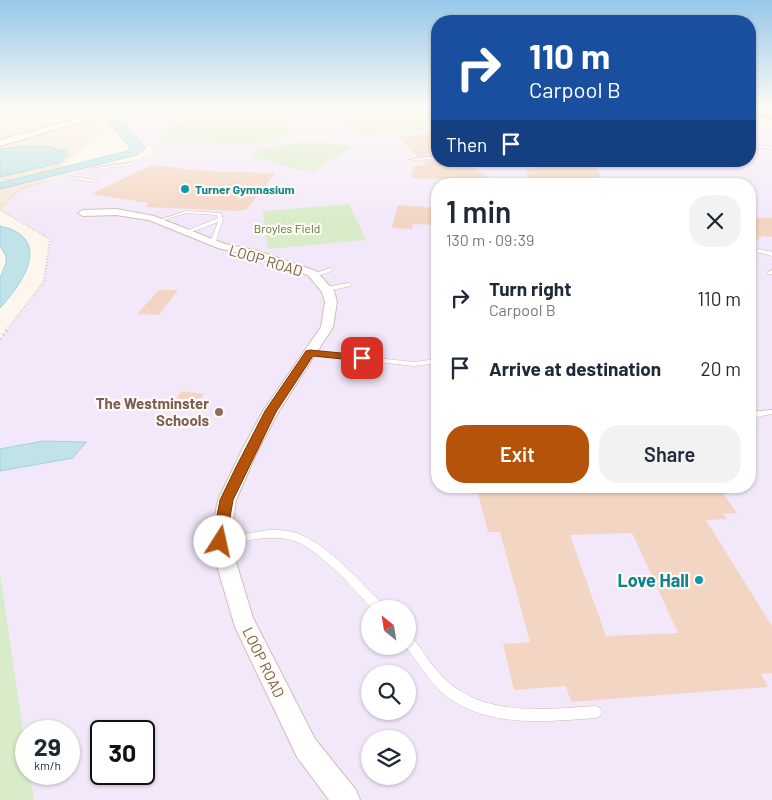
<!DOCTYPE html>
<meta charset="utf-8">
<style>
body{margin:0;font-family:Barlow,sans-serif;background:#f2f2f3;color:#1f2937;height:100vh;display:flex;flex-direction:column;font-size:19px;white-space:nowrap}
*{box-sizing:border-box;margin:0}
p{font-size:16px;color:#747a83}
.icon{flex:none;width:28px;height:28px;fill:none;stroke:currentColor;stroke-width:2;stroke-linecap:round;stroke-linejoin:round}
.map{position:relative;flex:1;overflow:hidden}
.drawer{position:absolute;left:431px;top:178px;width:325px;height:315px;display:flex;flex-direction:column;background:#fff;border-radius:20px;box-shadow:0 1px 4px #0004}
.drawer>*{flex:none}
.top-card{position:absolute;left:431px;top:15px;width:325px;height:152px;border-radius:20px;box-shadow:0 1px 4px #0004;background:#1a4fa0;color:#fff;overflow:hidden}
.needle{width:32px;rotate:330deg}
.buttons{position:absolute;left:361px;top:600px;display:grid;gap:10px}
.buttons a{display:grid;place-items:center;width:55px;height:55px;border-radius:50%;background:#fff;box-shadow:0 1px 4px #0004;font-size:25px}
.speed{position:absolute;left:15px;top:720px;display:flex;gap:10px;font-size:25px;font-weight:700;text-align:center}
.speed>*{display:grid;place-content:center;width:65px;height:65px;border-radius:50%;background:#fff;box-shadow:0 1px 4px #0004;line-height:1}
.speed small{font-size:12px;font-weight:400}
.speed .limit{border:2px solid #111;border-radius:8px;background:#fff;color:#111}
.pin{position:absolute;display:grid;place-items:center;width:42px;height:42px;color:#fff;margin:-21px;border-radius:10px;box-shadow:0 2px 8px #0006}
.me{position:absolute;width:55px;margin:-28px;rotate:10deg;stroke-linejoin:round;filter:drop-shadow(0 0 4px #0008)}
.turn{display:flex;align-items:center;gap:18px;height:105px;padding:0 15px;font-size:22px}
.turn .icon{width:65px;height:65px;stroke-width:2.5}
.turn b{display:block;font-size:35px;line-height:42px}
.then{display:flex;align-items:center;height:48px;padding:0 15px;background:#0003;gap:10px;font-size:19px}
.round{display:grid;place-items:center;flex:none;width:52px;height:52px;border-radius:20px;background:#f2f2f3}
.overview{display:flex;align-items:center;justify-content:space-between;height:85px;padding:0 15px}
h1{font-size:30px;font-weight:600;line-height:38px}
.primary-button{display:flex;gap:10px;margin-top:auto;padding:10px 15px}
.primary-button a{flex:1;height:58px;border-radius:20px;background:#b45309;color:#fff;font-size:20px;font-weight:600;line-height:58px;text-align:center}
.primary-button a+a{background:#f2f2f3;color:#1f2937}
ul{padding:0;list-style:none}
li{display:flex;align-items:center;gap:15px;height:70px;padding:0 15px}
li div{flex:1}
li b{display:block;font-size:19px}
li em{font-style:normal}
.map>svg:first-child{display:block}
.residential{fill:#f5e8da}
.education{fill:#f3e8fa;fill-rule:evenodd}
.green{fill:#d8ecc9}
.water{fill:#bfe3e8;stroke:#a5d3da}
.building{fill:#f3d5c3;fill-rule:evenodd}
.lines{fill:none;stroke-linecap:round;stroke-linejoin:round}
.service-casing{stroke:#d1beb0;stroke-width:1}
.minor-casing{stroke:#d1beb0;stroke-width:2}
.tertiary-casing{stroke:#d1beb0;stroke-width:2}
.motorway-casing{stroke:#dad1cd;stroke-width:1}
.path-far3{stroke:#d9b8a5;stroke-width:1;stroke-dasharray:0.5 2;stroke-linecap:butt}
.path-far2{stroke:#d9b8a5;stroke-width:2;stroke-dasharray:0.5 2;stroke-linecap:butt}
.path-far1{stroke:#d9b8a5;stroke-width:2.5;stroke-dasharray:0.5 2.5;stroke-linecap:butt}
.path{stroke:#d9b8a5;stroke-width:3;stroke-dasharray:1 4;stroke-linecap:butt}
.service{fill:#fff;fill-rule:evenodd}
.minor{fill:#fff;fill-rule:evenodd}
.tertiary{fill:#fff;fill-rule:evenodd}
.motorway{fill:#f7b7a3;fill-rule:evenodd}
.route{fill:#b45309;stroke:#753606}
.culture-dot{fill:#0f9aa8;stroke:#fffaf3;stroke-width:2}
.education-dot{fill:#8d6e63;stroke:#fffaf3;stroke-width:2}
.labels{text-anchor:middle;dominant-baseline:central;stroke-width:4.5;stroke-linejoin:round;paint-order:stroke}
.far-culture-label{font-size:12px;font-weight:bold;fill:#0d838f;stroke:#fffaf3;text-anchor:start}
.far-park-label{font-size:12px;fill:#537a41;stroke:#fffaf3}
.street-label{font-size:15px;fill:#7a5c4d;stroke:#fffaf3}
.education-label{font-size:15px;font-weight:bold;fill:#785e54;stroke:#fffaf3;text-anchor:end}
.near-culture-label{font-size:18px;font-weight:bold;fill:#0d838f;stroke:#fffaf3;text-anchor:end}
</style>
<div class="map">
<svg width="772" height="800" viewBox="0 0 772 800">
<rect width="100%" height="100%" fill="#fdf6ec"/>
<polygon class="residential" points="0,109 138,109 0,212"/>
<path class="education" d="M188 109H437L438 161H750V120L772 126V800H0V339L43 282 50 239 1 211 21 189 102 164 136 160 158 154 141 141 125 124 139 117ZM438 184H750V486H438ZM370 609H408V646H370ZM370 674H408V711H370ZM26 731H69V774H26ZM101 731H144V774H101ZM370 739H408V776H370Z"/>
<g class="green">
<polygon points="437,112 437,129 357,135 344,118"/>
<path d="M282 114 288 134C260 152 194 140 159 142 167 109 254 112 282 114Z"/>
<polygon points="297,143 329,143 352,147 314,171 304,171 248,155 261,149"/>
<polygon points="349,204 366,240 268,249 263,211"/>
<polygon points="0,573 26,751 26,774 30,774 34,800 0,800"/>
</g>
<g class="water">
<polygon points="148,109 184,109 151,112 127,118 125,124 146,147 137,155 0,189 0,183 127,151 129,149 128,145 109,124 119,115"/>
<polygon points="25,146 47,146 67,152 68,155 59,163 0,177 0,149"/>
<path d="M0 226C54 238 23 283 0 308V278L6 263V256L0 246Z"/>
<polygon points="43,441 86,442 73,458 0,471 0,449"/>
</g>
<g class="building">
<polygon points="431,133 438,133 438,154 418,157 398,136"/>
<polygon points="438,160 467,161 490,180 411,178 414,166 426,165 423,161"/>
<polygon points="533,161 593,161 605,184 529,181 526,168 535,169"/>
<polygon points="152,165 203,171 275,173 247,209 240,211 145,207 149,203 91,194"/>
<polygon points="398,205 438,208 438,225 413,224 412,229 392,228"/>
<polygon points="750,218 772,218 772,237 762,236 750,247"/>
<polygon points="159,290 178,290 159,315 137,314"/>
<polygon points="182,391 204,394 195,406 173,402"/>
<path d="M476 486H718L737 513 723 514 727 519 706 520 772 626V673L761 674 768 687 571 702 566 686 514 690 503 644 530 642 500 532H488ZM632 533 678 633 606 636 570 535Z"/>
</g>
<g class="lines">
<g class="service-casing">
<g id="service">
<polygon points="761,139 760,141 750,142 750,140"/>
<polygon points="750,145 772,147 772,149 750,147"/>
<polygon points="438,156 438,158 409,161 407,160"/>
<polygon points="619,161 625,161 628,163 626,164"/>
<polygon points="131,163 132,165 97,169 95,168"/>
<polygon points="74,177 97,180 99,181 97,182 73,179 72,178"/>
<polygon points="186,211 221,213 223,219 215,244 210,243 218,222 188,233 184,232 218,218 217,215 186,213 158,222 156,221"/>
<polygon points="759,249 772,252 772,256 757,252 757,250"/>
<polygon points="330,268 333,270 332,271 314,277 311,275"/>
<polygon points="772,270 772,274 768,274 768,272"/>
<polygon points="349,283 352,285 351,286 327,291 324,289 327,287"/>
<polygon points="310,351 414,362 438,359 438,363 414,366 308,354 307,353"/>
<polygon points="772,410 772,414 750,418 750,412"/>
<path d="M268 530C279 530 289 530 299 534 330 546 361 583 385 606L386 609H373C353 589 315 543 287 539 265 535 242 542 221 546L218 545 216 542 218 539 221 538Z"/>
<path d="M408 636 412 637C424 652 434 670 448 682 489 717 546 709 596 706L600 708 602 712 600 716 596 718C543 722 480 729 438 689 426 676 416 660 405 646H408Z"/>
</g>
</g>
<g class="minor-casing">
<polygon id="minor" points="116,209 154,216 225,244 255,250 316,271 334,291 337,302 333,327 279,411 258,450 236,500 230,542 253,618 315,739 356,790 360,800 329,800 297,757 235,627 210,542 218,500 242,450 263,411 321,327 325,302 322,292 308,275 248,255 218,248 149,220 116,215 83,216 78,213 83,210"/>
</g>
<g class="tertiary-casing">
<polygon id="tertiary" points="112,109 123,109 0,146 0,140"/>
</g>
<g class="motorway-casing">
<polygon id="motorway" points="750,109 772,113 772,119 750,114"/>
</g>
<polyline class="path-far3" points="136,160 159,153 155,139 159,125 177,117 391,109"/>
<g class="path-far2">
<polyline points="615,180 649,181"/>
<polyline points="718,180 733,180"/>
<polyline points="750,191 752,191"/>
<polyline points="0,206 21,189 66,174"/>
<polyline points="0,210 45,236"/>
</g>
<polyline class="path-far1" points="8,328 44,282 50,239 43,235"/>
<polyline class="path" points="0,339 9,327"/>
<use href="#service" class="service"/>
<use href="#minor" class="minor"/>
<use href="#tertiary" class="tertiary"/>
<use href="#motorway" class="motorway"/>
</g>
<linearGradient id="sky" x2="0" y2="1"><stop stop-color="#97c7e8"/><stop offset="0.49" stop-color="#fefbf6"/><stop offset="1" stop-color="#fefbf6" stop-opacity="0"/></linearGradient>
<rect width="772" height="221" fill="url(#sky)"/>
<polygon class="route" points="310,350 362,355 367,358 362,361 313,356 276,412 233,500 225,547 220,548 214,547 212,542 220,500 236,467 265,411 306,351"/>
<g class="culture-dot">
<circle cx="185" cy="189" r="5"/>
<circle cx="699" cy="580" r="5"/>
</g>
<circle class="education-dot" cx="219" cy="412" r="5"/>
<g class="labels">
<g class="far-culture-label">
<text x="195" y="189">Turner Gymnasium</text>
</g>
<g class="far-park-label">
<text x="287" y="228">Broyles Field</text>
</g>
<g class="street-label">
<text transform="translate(266 260) rotate(17)">LOOP ROAD</text>
<text transform="translate(264 662) rotate(64)">LOOP ROAD</text>
</g>
<g class="education-label">
<text x="209" y="403">The Westminster<tspan x="209" dy="17">Schools</tspan></text>
</g>
<g class="near-culture-label">
<text x="689" y="580">Love Hall</text>
</g>
</g>
</svg>
<div class="buttons">
<a><svg class="needle" viewBox="-14 -14 28 28"><path d="M0-13l5 13h-10z" fill="#e53935"/><path d="M0 13l5-13h-10z" fill="#747a83"/></svg></a>
<a><svg class="icon" aria-label="search" viewBox="0 0 24 24"><circle cx="10" cy="10" r="6"/><path d="M15 15l6 6"/></svg></a>
<a><svg class="icon" aria-label="layers" viewBox="0 0 24 24"><path d="M12 4l9 5-9 5-9-5zM3 14l9 5 9-5"/></svg></a>
</div>
<div class="speed"><div>29<small>km/h</small></div><div class="limit">30</div></div>
<div class="pin" style="left:362px;top:358px;background:#d93025"><svg class="icon" aria-label="arrive" viewBox="0 0 24 24"><path d="M6 21V4h12l-3 4 3 4H6"/></svg></div>
<svg class="me" style="left:220px;top:542px" viewBox="-20 -20 40 40"><circle r="19" fill="#fff"/><path d="M0-13L10 11 0 6-10 11z" fill="#b45309"/></svg>
<div class="top-card">
<div class="turn"><svg class="icon" aria-label="right" viewBox="0 0 24 24"><path d="M7 20v-9h11M14 6l5 5-5 5"/></svg><div><b>110 m</b>Carpool B</div></div>
<div class="then">Then<svg class="icon" aria-label="arrive" viewBox="0 0 24 24"><path d="M6 21V4h12l-3 4 3 4H6"/></svg></div>
</div>
<section class="drawer">
<div class="overview"><div><h1>1 min</h1><p>130 m · 09:39</p></div><a class="round"><svg class="icon" aria-label="close" viewBox="0 0 24 24"><path d="M6 6l12 12M18 6L6 18"/></svg></a></div>
<ul>
<li><svg class="icon" aria-label="right" viewBox="0 0 24 24"><path d="M7 20v-9h11M14 6l5 5-5 5"/></svg><div><b>Turn right</b><p>Carpool B</p></div><em>110 m</em></li>
<li><svg class="icon" aria-label="arrive" viewBox="0 0 24 24"><path d="M6 21V4h12l-3 4 3 4H6"/></svg><div><b>Arrive at destination</b></div><em>20 m</em></li>
</ul>
<div class="primary-button"><a>Exit</a><a>Share</a></div>
</section>
</div>
